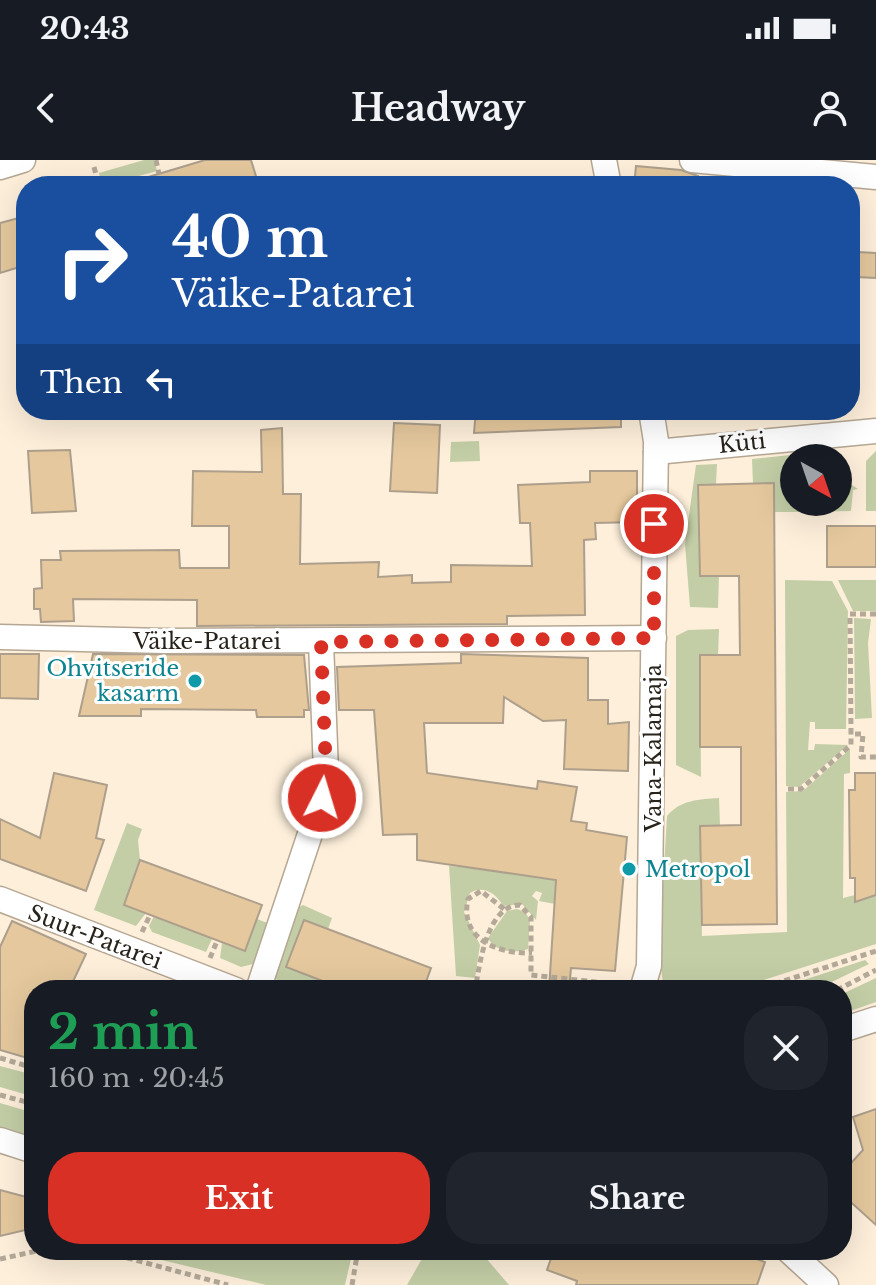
<!DOCTYPE html>
<meta charset="utf-8">
<style>
body{margin:0;font-family:"Libre Baskerville",serif;background:#20242c;color:#f1f3f6;height:100vh;display:flex;flex-direction:column;font-size:30px;white-space:nowrap}
*{box-sizing:border-box;margin:0}
p{font-size:26px;color:#9ea1a6}
.icon{flex:none;width:44px;height:44px;fill:none;stroke:currentColor;stroke-width:2;stroke-linecap:round;stroke-linejoin:round}
.map{position:relative;flex:1;overflow:hidden}
.drawer{position:absolute;left:24px;top:820px;width:828px;height:280px;display:flex;flex-direction:column;background:#171b24;border-radius:32px;box-shadow:0 8px 32px #0002}
.drawer>*{flex:none}
.guide{position:absolute;left:16px;top:16px;width:844px;height:244px;border-radius:32px;box-shadow:0 8px 32px #0002;background:#1a4fa0;color:#fff;overflow:hidden}
.needle{width:52px;rotate:140deg}
.fabs{position:absolute;left:780px;top:284px;display:grid;gap:16px}
.fabs a{display:grid;place-items:center;width:72px;height:72px;border-radius:50%;background:#171b24;box-shadow:0 8px 32px #0002;font-size:40px}
.pin{position:absolute;display:grid;place-items:center;width:68px;height:68px;color:#fff;margin:-34px;border:4px solid #fff;border-radius:50%;box-shadow:0 2px 8px #0007}
.me{position:absolute;width:88px;margin:-44px;rotate:5deg;stroke-linejoin:round;filter:drop-shadow(0 0 6px #0008)}
.turn{display:flex;align-items:center;gap:28px;height:168px;padding:0 24px;font-size:36px}
.turn .icon{width:104px;height:104px;stroke-width:2.5}
.turn b{display:block;font-size:56px;line-height:68px}
.then{display:flex;align-items:center;height:76px;padding:0 24px;background:#0003;gap:16px;font-size:30px}
.round{display:grid;place-items:center;flex:none;width:84px;height:84px;border-radius:32px;background:#20242c}
.head{display:flex;align-items:center;justify-content:space-between;height:136px;padding:0 24px}
h1{font-size:48px;font-weight:700;line-height:60px;color:#1e9e55}
.action{display:flex;gap:16px;margin-top:auto;padding:16px 24px}
.action a{flex:1;height:92px;border-radius:32px;background:#d93025;color:#fff;font-size:32px;font-weight:700;line-height:92px;text-align:center}
.action a+a{background:#20242c;color:#f1f3f6}
.status{display:flex;justify-content:space-between;align-items:center;height:56px;padding:0 40px;background:#171b24;direction:ltr}
.status svg{height:22px;fill:currentColor}
header{display:flex;justify-content:space-between;align-items:center;height:104px;padding:0 24px;background:#171b24;font-size:36px;font-weight:700}
.map>svg:first-child{display:block}
.green{fill:#c3cea6}
.building{fill:#e5c89d;stroke:#ad9f8c;stroke-width:2}
.lines{fill:none;stroke-linecap:round;stroke-linejoin:round}
.minor-casing{stroke:#b5a793;stroke-width:27}
.path{stroke:#b4a998;stroke-width:5;stroke-dasharray:6 4;stroke-linecap:butt}
.minor{stroke:#fff;stroke-width:24}
.route{stroke:#d93025;stroke-width:14;stroke-dasharray:0 25.2}
.culture-dot{fill:#0f9aa8;stroke:#fff;stroke-width:3}
.labels{text-anchor:middle;dominant-baseline:central;stroke-width:6;stroke-linejoin:round;paint-order:stroke}
.street-label{font-size:22px;fill:#28231b;stroke:#fff}
.culture-label{font-size:22px;fill:#0d838f;stroke:#fff;text-anchor:end}
</style>
<div class="status"><b>20:43</b><svg viewBox="0 0 49 12"><path d="M0 12V9h3v3zM5 12V6h3v6zM10 12V3h3v9zM15 12V0h3v12zM26 1h20v11H26zM47 4h2v5h-2z"/></svg></div>
<header><svg class="icon" aria-label="back" viewBox="0 0 24 24"><path d="M15 5l-7 7 7 7"/></svg>Headway<svg class="icon" aria-label="person" viewBox="0 0 24 24"><circle cx="12" cy="8" r="4"/><path d="M4 21q1-7 8-7t8 7"/></svg></header>
<div class="map">
<svg width="876" height="1125" viewBox="0 0 876 1125">
<rect width="100%" height="100%" fill="#fdefda"/>
<g class="green">
<polygon points="144,0 154,0 157,11 102,26 99,13"/>
<polygon points="479,281 480,301 450,302 451,282"/>
<polygon points="876,291 876,351 866,351 866,301"/>
<polygon points="800,294 805,298 794,298 794,342 798,342 799,352 775,352 774,324 753,324 752,299"/>
<polygon points="717,304 716,324 698,325 700,416 719,416 718,448 690,447 685,384 696,305"/>
<polygon points="838,316 858,329 853,330 851,351 801,352 801,342 838,342"/>
<polygon points="785,420 832,421 848,451 846,569 815,569 815,562 810,562 808,590 814,590 815,584 848,585 799,627 786,626"/>
<polygon points="838,420 876,420 876,451 853,451"/>
<polygon points="854,458 871,459 868,483 872,558 855,559"/>
<polygon points="719,469 718,495 700,495 701,617 676,605 676,476 688,470"/>
<path d="M850 589V613L844 614 843 738 855 735 856 742 876 735V784L732 830H664L659 795 667 656C680 640 700 639 719 638L720 666H700L702 776 787 772 786 632 803 631Z"/>
<polygon points="127,663 142,669 138,680 140,700 124,745 146,753 136,766 94,750"/>
<path d="M449 706 464 707 588 723 555 744 539 741 542 733 536 731 532 736 538 741 536 760 522 744 503 746C496 733 483 725 470 733L464 752 480 785 475 818 456 816Z"/>
<polygon points="303,745 332,758 328,769 304,760 286,807 346,830 300,830 273,818 295,749"/>
<path d="M517 749 525 752 530 760 528 789C515 794 495 792 488 778L507 751Z"/>
<polygon points="154,756 212,779 206,792 152,772 149,766"/>
<polygon points="257,759 270,764 253,804 241,807 220,798 222,783 245,791"/>
<polygon points="865,800 869,804 815,830 773,830"/>
<polygon points="876,818 876,842 842,854 842,834"/>
<polygon points="0,906 34,915 31,936 0,927"/>
<polygon points="0,943 34,953 34,978 0,967"/>
<polygon points="120,1090 353,1090 345,1125 266,1125"/>
<polygon points="427,1090 479,1090 509,1125 407,1125"/>
</g>
<g class="building">
<polygon points="205,0 251,0 259,26 136,26 135,21"/>
<polygon points="636,6 681,10 698,16 698,26 634,26"/>
<polygon points="26,56 26,105 0,113 0,63"/>
<polygon points="858,92 876,93 876,118 856,117"/>
<polygon points="476,250 621,250 621,267 474,273"/>
<polygon points="394,263 440,265 437,333 390,331"/>
<polygon points="282,268 283,334 301,334 300,404 379,402 378,417 412,415 412,423 451,422 451,405 532,406 530,363 520,363 518,325 590,322 590,311 637,311 637,362 595,363 596,379 584,380 585,455 507,456 507,464 197,466 197,440 73,439 74,461 41,462 40,449 34,449 34,429 42,428 41,400 61,400 60,391 179,390 180,408 229,408 229,366 192,366 193,311 262,312 261,270"/>
<polygon points="70,290 76,351 32,353 28,291"/>
<polygon points="774,323 777,764 702,765 700,666 741,665 741,587 700,587 700,495 740,495 739,416 700,416 698,325"/>
<rect x="827" y="366" width="49" height="41"/>
<polygon points="0,494 39,494 38,539 0,538"/>
<polygon points="93,494 304,495 309,550 304,550 304,557 257,557 256,550 141,549 141,556 79,556"/>
<polygon points="461,494 588,498 588,540 608,540 608,564 629,562 628,611 564,609 566,560 543,561 504,537 503,563 424,563 427,613 537,629 538,621 577,627 571,661 587,663 586,670 627,677 615,811 571,808 569,830 549,830 556,720 417,700 417,674 383,675 374,550 339,550 337,507 461,503"/>
<polygon points="54,613 107,625 96,678 104,680 86,731 0,699 0,659 40,678"/>
<polygon points="855,613 876,613 876,735 855,742 855,718 850,718 849,630 855,630"/>
<polygon points="140,700 262,745 245,791 124,745"/>
<polygon points="304,760 431,808 423,830 346,830 286,807"/>
<polygon points="12,761 86,794 69,830 34,830 34,900 0,890 0,787"/>
<polygon points="876,949 876,1065 842,1034 842,1013 863,990 853,957"/>
<polygon points="0,1030 34,1039 34,1068 0,1076"/>
<polygon points="554,1090 731,1090 765,1102 757,1125 576,1125 577,1121 547,1110"/>
</g>
<g class="lines">
<g class="minor-casing">
<g id="minor">
<polyline points="604,0 609,26"/>
<polyline points="692,0 876,17"/>
<polyline points="0,7 23,0"/>
<polyline points="656,292 876,271"/>
<polyline points="0,477 164,481 654,478"/>
<polyline points="0,739 236,830"/>
<polyline points="258,830 322,638 326,612 321,482"/>
<polyline points="642,830 649,806 656,281 651,250"/>
<polyline points="842,870 876,859"/>
<polyline points="0,980 34,991"/>
<polyline points="788,1090 826,1125"/>
</g>
</g>
<g class="path">
<polyline points="156,0 159,14"/>
<polyline points="94,7 99,26"/>
<polyline points="876,454 850,454 851,574 863,574 861,597 876,597"/>
<polyline points="788,629 801,629 851,585 851,574"/>
<path d="M504 749 481 731 468 739C459 780 499 794 532 793"/>
<polyline points="142,772 150,755"/>
<polyline points="210,798 217,781"/>
<path d="M471 830 476 825C480 801 488 745 520 745L531 757V815L623 825"/>
<polyline points="756,830 876,791"/>
<polyline points="837,830 876,810"/>
<polyline points="0,898 34,908"/>
<polyline points="0,935 34,944"/>
<polyline points="98,1090 228,1125"/>
<polyline points="0,1099 41,1090"/>
<polyline points="352,1125 358,1090"/>
</g>
<use href="#minor" class="minor"/>
</g>
<g class="lines">
<polyline class="route" points="322,638 326,612 321,482 654,478 654,364"/>
</g>
<g class="culture-dot">
<circle cx="195" cy="521" r="8"/>
<circle cx="629" cy="709" r="8"/>
</g>
<g class="labels">
<g class="street-label">
<text transform="translate(742 283) rotate(-6)">Küti</text>
<text x="207" y="481">Väike-Patarei</text>
<text transform="translate(653 588) rotate(-90)">Vana-Kalamaja</text>
<text transform="translate(95 777) rotate(21)">Suur-Patarei</text>
</g>
<g class="culture-label">
<text x="179" y="508">Ohvitseride<tspan x="179" dy="25">kasarm</tspan></text>
<text x="645" y="709" text-anchor="start">Metropol</text>
</g>
</g>
</svg>
<div class="fabs">
<a><svg class="needle" viewBox="-14 -14 28 28"><path d="M0-13l5 13h-10z" fill="#e53935"/><path d="M0 13l5-13h-10z" fill="#9ea1a6"/></svg></a>
</div>
<div class="pin" style="left:654px;top:364px;background:#d93025"><svg class="icon" aria-label="arrive" viewBox="0 0 24 24"><path d="M6 21V4h12l-3 4 3 4H6"/></svg></div>
<svg class="me" style="left:322px;top:638px" viewBox="-20 -20 40 40"><circle r="17" fill="#d93025" stroke="#fff" stroke-width="3"/><path d="M0-11L8 9 0 5-8 9z" fill="#fff"/></svg>
<div class="guide">
<div class="turn"><svg class="icon" aria-label="right" viewBox="0 0 24 24"><path d="M7 20v-9h11M14 6l5 5-5 5"/></svg><div><b>40 m</b>Väike-Patarei</div></div>
<div class="then">Then<svg class="icon" aria-label="left" viewBox="0 0 24 24"><path d="M17 20v-9H6M10 6l-5 5 5 5"/></svg></div>
</div>
<section class="drawer">
<div class="head"><div><h1>2 min</h1><p>160 m · 20:45</p></div><a class="round"><svg class="icon" aria-label="close" viewBox="0 0 24 24"><path d="M6 6l12 12M18 6L6 18"/></svg></a></div>
<div class="action"><a>Exit</a><a>Share</a></div>
</section>
</div>
